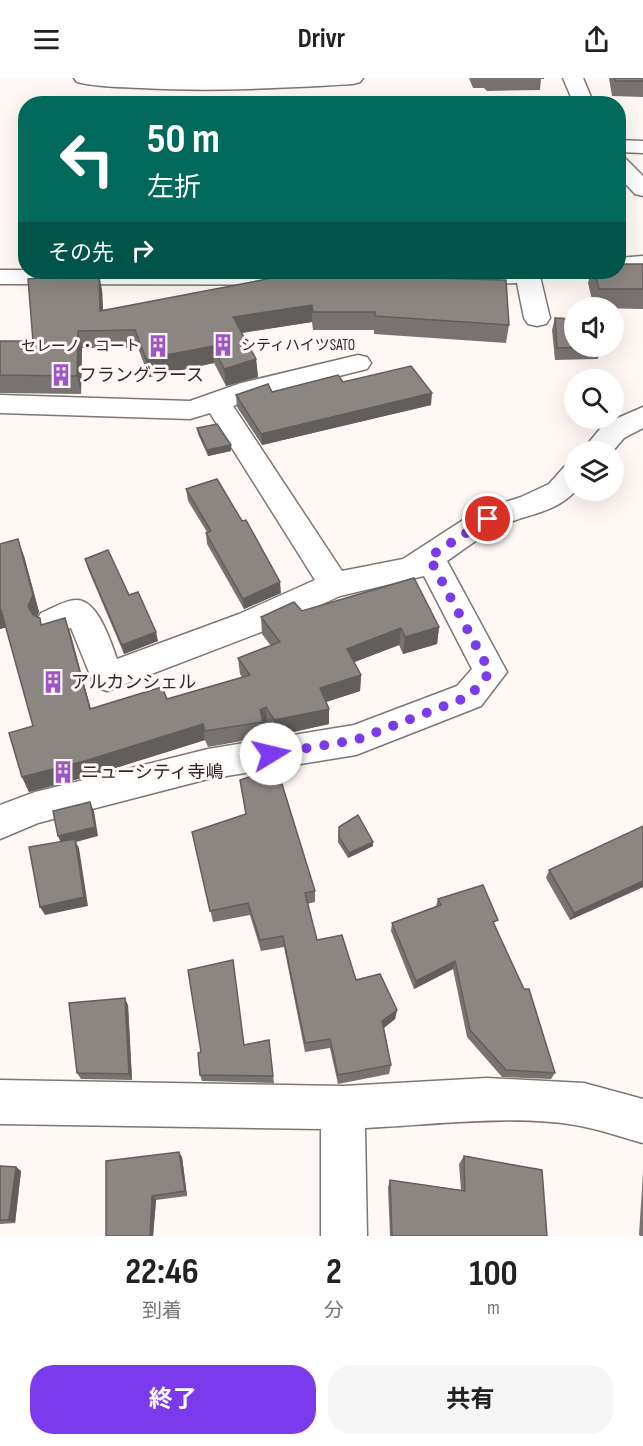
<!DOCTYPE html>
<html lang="ja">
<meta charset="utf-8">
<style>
body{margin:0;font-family:"Sofia Sans Condensed","Noto Sans JP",sans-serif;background:#f6f6f6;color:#222;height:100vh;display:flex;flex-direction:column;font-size:22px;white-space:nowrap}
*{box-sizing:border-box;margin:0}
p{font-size:20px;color:#767676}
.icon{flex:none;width:33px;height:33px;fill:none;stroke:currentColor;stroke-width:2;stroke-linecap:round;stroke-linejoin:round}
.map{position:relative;height:1158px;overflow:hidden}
.side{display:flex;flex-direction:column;background:#fff;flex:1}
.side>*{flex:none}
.top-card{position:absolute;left:18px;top:18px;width:608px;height:183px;border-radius:24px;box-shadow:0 6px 24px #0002;background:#00695c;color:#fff;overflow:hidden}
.tools{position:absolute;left:564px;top:219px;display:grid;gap:12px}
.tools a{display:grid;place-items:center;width:60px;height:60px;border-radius:50%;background:#fff;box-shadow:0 6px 24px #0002;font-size:30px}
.pin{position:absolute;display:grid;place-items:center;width:51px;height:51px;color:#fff;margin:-26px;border:3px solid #fff;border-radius:50%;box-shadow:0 2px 6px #0007}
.me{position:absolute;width:66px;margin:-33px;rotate:81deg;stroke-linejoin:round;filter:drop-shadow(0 0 4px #0008)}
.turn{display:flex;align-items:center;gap:21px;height:126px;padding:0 30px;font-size:27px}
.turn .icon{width:78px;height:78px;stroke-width:2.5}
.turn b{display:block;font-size:42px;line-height:51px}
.then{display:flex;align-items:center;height:57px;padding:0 30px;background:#0003;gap:12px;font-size:22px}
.eta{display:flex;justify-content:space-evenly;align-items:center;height:102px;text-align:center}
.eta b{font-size:36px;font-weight:700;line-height:42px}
.primary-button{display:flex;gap:12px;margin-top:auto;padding:12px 30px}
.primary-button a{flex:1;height:69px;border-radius:24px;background:#7c3aed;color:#fff;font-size:24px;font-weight:700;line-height:69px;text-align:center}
.primary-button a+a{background:#f6f6f6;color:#222}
header{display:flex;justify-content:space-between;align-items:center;height:78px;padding:0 30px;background:#fff;font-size:27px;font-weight:700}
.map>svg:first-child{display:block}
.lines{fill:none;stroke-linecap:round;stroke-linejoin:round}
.minor-casing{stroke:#7d7774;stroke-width:3}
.minor{fill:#fff;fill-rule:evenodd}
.wall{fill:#787371}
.shaded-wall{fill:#625e5c}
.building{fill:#8c8683;stroke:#625e5c;stroke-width:1.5}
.route{stroke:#7c3aed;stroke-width:10;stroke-dasharray:0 18}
.labels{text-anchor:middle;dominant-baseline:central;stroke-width:6;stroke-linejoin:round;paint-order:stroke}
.far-poi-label{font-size:15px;fill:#2d2a29;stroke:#fff8f5;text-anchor:start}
.poi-label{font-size:18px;fill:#2d2a29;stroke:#fff8f5;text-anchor:start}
</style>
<header><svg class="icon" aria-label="menu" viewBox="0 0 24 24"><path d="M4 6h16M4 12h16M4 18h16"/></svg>Drivr<svg class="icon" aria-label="share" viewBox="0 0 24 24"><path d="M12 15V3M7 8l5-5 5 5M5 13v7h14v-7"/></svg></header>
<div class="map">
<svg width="643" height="1158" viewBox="0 0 643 1158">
<rect width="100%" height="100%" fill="#fff8f5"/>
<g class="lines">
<g class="minor-casing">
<g id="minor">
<path d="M74 0H363L360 4 353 6C283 10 212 14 141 10 120 9 97 9 77 4Z"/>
<polygon points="563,0 583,0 594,26 574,26"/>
<polygon points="618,62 643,63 643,75 618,74"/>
<polygon points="618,79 626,81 643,98 643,118 635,116 618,98"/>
<polygon points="643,178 643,192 618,194 615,194 618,194 618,180"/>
<polygon points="0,192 539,194 550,240 546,246 537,248 528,246 524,240 517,205 430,207 0,206"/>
<path d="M358 277 367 279 371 285 367 291 259 318 233 328 342 493 403 481 477 433 521 419 549 406 564 389 574 386 576 412C556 436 523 436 497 450 480 459 463 472 447 483L507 594 481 628 356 677 208 701 38 745 0 761V727L35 714 208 671 354 647 457 608 472 591 424 498 340 518 261 554 107 613 95 609 71 550 52 557 41 553 36 544 41 535C51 531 65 522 76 522 98 521 111 565 117 581L239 536 315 502 210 335 190 341 0 335V317L190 323 241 305Z"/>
<polygon points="643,329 643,350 624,360 612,374 581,374 604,346"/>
<path d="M487 1000 584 1005 643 1021V1065C624 1060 605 1053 585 1049 519 1035 433 1047 365 1050L367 1158H321V1051L0 1046V1002L343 1008Z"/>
</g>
</g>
<use href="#minor" class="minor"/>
</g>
<g class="wall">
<polygon points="469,0 544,0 544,1 541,1 540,12 487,13 484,10 473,10"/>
<polygon points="609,0 643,0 643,19 612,18"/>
<polygon points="643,186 643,231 594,230 588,205 591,194 618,194"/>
<polygon points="388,199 509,247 506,265 374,256 374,252 313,252 312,244 242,255 256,281 258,299 226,308 214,285 149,299 138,270 82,270 81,316 0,315 0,263 33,263 102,212 103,232"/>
<polygon points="555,240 601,268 598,281 555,282 552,252"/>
<polygon points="343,304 431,327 262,367 237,329 236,317 272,314"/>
<polygon points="197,350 231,367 231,373 208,378 198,356"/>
<polygon points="186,411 281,515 244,531 207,466 206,455 207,454 188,423"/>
<polygon points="0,466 24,478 39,534 37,539 42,547 65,540 91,631 167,621 242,599 240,596 238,580 271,568 262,556 261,539 302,533 439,549 437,566 403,576 399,567 354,584 361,597 360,613 326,624 329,646 275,658 267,645 264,647 265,659 208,669 205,662 93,697 29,714 22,699 33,648 6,549 0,551"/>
<polygon points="85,481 129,517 158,563 124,576 88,491"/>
<polygon points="240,702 315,813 315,824 307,826 317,862 356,902 397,932 395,941 384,950 391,987 389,996 338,1006 330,970 305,974 284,869 261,873 250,837 213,844 192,754 246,736"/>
<polygon points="643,748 643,809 570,842 546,800 549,792"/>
<polygon points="339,749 373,764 373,768 348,780 338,764"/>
<polygon points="438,821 496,849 555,995 551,1001 502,999 467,959 453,891 414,911 391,853 392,845 436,828"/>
<polygon points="128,927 132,1002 81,1001 77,995"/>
<polygon points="269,962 274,1005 202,1003 200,997 201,974"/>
<polygon points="464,1078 547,1158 390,1158 388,1109 390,1102 461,1112 459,1086"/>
<polygon points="182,1079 187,1118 156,1122 153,1158 106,1158"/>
<polygon points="0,1088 16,1089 21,1093 15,1145 0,1146"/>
<polygon points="643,1094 643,1158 641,1158 639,1157"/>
</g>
<g class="shaded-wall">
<polygon points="99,195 102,212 104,250 100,233"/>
<polygon points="312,227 312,244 234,256 233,239"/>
<polygon points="78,253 82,270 81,316 77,298"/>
<polygon points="213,268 214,285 149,299 146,281"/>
<polygon points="256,281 258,299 226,308 224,291"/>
<polygon points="432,315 431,327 262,367 261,356"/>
<polygon points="231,367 231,373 208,378 207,372"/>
<polygon points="18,461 24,478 39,534 34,545 28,528"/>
<polygon points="280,504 281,515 244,531 243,521"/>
<polygon points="0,532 1,532 8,549 0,551"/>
<polygon points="65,540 71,557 95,647 90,631"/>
<polygon points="439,549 437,566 403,576 405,559"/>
<polygon points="401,550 399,567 347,587 347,571"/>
<polygon points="156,554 158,563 124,576 122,567"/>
<polygon points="361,597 360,613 320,626 320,610"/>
<polygon points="266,629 267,645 264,647 260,632"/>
<polygon points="329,631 329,646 275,658 274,642"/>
<polygon points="203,646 205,662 93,697 29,714 22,699"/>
<polygon points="90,724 94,733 98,758 76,764 79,770 88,828 45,837 40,829 62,767 58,758"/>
<polygon points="373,764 373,768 348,780 349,775"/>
<polygon points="643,803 643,809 570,842 574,835"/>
<polygon points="455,883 453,891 414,911 416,903"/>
<polygon points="125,920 128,927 132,1002 129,996"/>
<polygon points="397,932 395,941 381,952 382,943"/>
<polygon points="179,1074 182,1079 187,1118 185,1113"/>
<polygon points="16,1089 21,1093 15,1145 9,1142"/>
<polygon points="152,1118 156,1122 153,1158 150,1158"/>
</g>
<g class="building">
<rect x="615" y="0" width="28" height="3"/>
<polygon points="618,186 643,186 643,211 599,211 595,194 618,194"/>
<polygon points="304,194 387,194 388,199 506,202 509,247 375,238 375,234 313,234 312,227 233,239 256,281 224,291 213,268 146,281 135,252 78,253 77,298 0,297 0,263 33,263 28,201 99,195 100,233"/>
<polygon points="555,240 574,241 574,268 601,269 557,270"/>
<polygon points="411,288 432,315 261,356 236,317 268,306 272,314 338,297 343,304"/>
<polygon points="217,346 231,367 207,372 197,350"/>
<polygon points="217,401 242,443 246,442 280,504 243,521 206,455 211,453 186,411"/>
<polygon points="18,461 33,517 28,528 33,537 40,540 41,547 65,540 90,631 162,609 167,621 250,597 238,580 280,564 261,539 294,524 302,533 414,500 439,549 405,559 401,550 347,571 361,597 320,610 329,631 274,642 266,629 260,632 263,644 205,653 203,646 88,682 22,699 9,655 33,648 1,532 0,532 0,466"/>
<polygon points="108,472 129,517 138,514 156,554 122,567 85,481"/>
<polygon points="277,690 315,813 305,815 317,862 342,857 356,902 380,896 397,932 382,943 391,987 338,997 330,961 305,965 283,858 260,862 248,825 210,833 192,754 246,736 240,702"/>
<polygon points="90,724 95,749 58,758 53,733"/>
<polygon points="358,737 373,764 349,775 339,759 339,749"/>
<polygon points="643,748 643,803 574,835 549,792"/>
<polygon points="75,761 84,819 40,829 29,769"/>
<polygon points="483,807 498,842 493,844 524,911 529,911 555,995 506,992 470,952 455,883 416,903 392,845 441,827 438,821"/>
<polygon points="233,882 244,967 269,962 273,998 200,997 198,975 201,974 188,892"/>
<polygon points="125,920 129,996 77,995 69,925"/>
<polygon points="179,1074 185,1113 152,1118 150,1158 106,1158 106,1083"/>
<polygon points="464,1078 542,1092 547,1158 392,1158 390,1102 465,1113"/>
<polygon points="0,1088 16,1089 9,1142 0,1142"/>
</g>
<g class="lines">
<polyline class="route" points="271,676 356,662 470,618 490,594 429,479 488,441"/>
</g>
<defs>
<g id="building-bare" transform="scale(1.8)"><path d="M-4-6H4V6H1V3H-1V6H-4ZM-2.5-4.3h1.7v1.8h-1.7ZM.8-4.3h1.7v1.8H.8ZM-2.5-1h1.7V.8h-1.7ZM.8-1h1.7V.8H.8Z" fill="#9f55c8" stroke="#fff8f5" stroke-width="2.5" paint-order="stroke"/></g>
</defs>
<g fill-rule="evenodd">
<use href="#building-bare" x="223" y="267"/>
<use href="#building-bare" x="158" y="268"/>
<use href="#building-bare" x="61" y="297"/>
<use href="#building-bare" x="53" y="604"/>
<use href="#building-bare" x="63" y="694"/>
</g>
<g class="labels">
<g class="far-poi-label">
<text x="241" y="267">シティハイツSATO</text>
<text x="140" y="268" text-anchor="end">セレーノ・コート</text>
</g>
<g class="poi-label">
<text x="79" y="297">フラングラース</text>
<text x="71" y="604">アルカンシェル</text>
<text x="81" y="694">ニューシティ寺嶋</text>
</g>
</g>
</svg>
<div class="tools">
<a><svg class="icon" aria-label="sound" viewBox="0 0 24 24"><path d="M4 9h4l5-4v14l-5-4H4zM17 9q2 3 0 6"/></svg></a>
<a><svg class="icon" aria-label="search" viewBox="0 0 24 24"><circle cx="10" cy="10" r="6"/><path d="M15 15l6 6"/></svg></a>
<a><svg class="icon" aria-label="layers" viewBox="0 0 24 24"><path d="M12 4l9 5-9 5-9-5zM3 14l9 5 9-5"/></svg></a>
</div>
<div class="pin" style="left:488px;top:441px;background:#d93025"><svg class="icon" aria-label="arrive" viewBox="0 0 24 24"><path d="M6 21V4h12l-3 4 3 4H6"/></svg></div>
<svg class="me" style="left:271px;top:676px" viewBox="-20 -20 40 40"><circle r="19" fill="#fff"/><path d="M0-13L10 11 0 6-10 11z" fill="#7c3aed"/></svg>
<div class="top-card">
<div class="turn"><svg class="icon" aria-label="left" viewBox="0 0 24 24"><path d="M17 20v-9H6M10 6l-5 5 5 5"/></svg><div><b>50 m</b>左折</div></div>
<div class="then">その先<svg class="icon" aria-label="right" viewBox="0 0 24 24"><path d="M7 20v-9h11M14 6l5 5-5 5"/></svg></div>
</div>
</div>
<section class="side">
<div class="eta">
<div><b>22:46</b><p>到着</p></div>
<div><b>2</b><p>分</p></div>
<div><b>100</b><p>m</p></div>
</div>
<div class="primary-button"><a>終了</a><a>共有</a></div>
</section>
